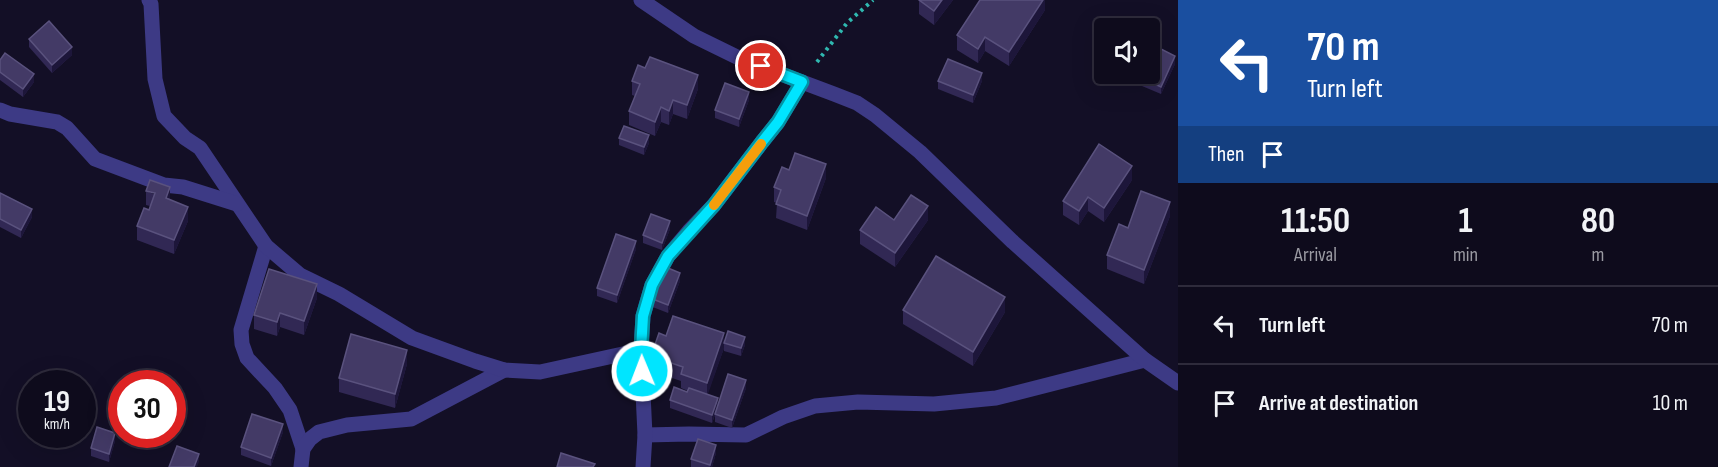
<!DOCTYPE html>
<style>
body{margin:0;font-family:"Sofia Sans Condensed",sans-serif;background:#1c1929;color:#f1f3f6;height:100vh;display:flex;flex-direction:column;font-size:22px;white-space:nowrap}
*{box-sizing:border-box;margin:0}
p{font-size:20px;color:#9b9ba3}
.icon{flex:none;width:33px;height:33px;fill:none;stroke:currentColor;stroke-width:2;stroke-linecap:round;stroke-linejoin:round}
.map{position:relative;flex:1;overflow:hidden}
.sheet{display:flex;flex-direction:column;background:#0e0b1c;width:540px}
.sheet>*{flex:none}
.guide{background:#1a4fa0;color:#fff;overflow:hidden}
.fabs{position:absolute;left:1094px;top:18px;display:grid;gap:12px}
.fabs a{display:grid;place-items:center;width:66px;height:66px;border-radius:6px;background:#0e0b1c;box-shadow:0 6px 24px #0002,0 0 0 2px #2e2b3b;font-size:30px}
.speed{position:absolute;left:18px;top:370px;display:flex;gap:12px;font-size:30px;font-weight:700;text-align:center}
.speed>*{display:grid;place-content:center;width:78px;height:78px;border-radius:50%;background:#0e0b1c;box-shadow:0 6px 24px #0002,0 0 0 2px #2e2b3b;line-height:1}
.speed small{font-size:15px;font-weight:400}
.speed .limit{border:9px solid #d22;background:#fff;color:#111}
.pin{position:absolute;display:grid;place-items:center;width:51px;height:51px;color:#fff;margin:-26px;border:3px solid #fff;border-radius:50%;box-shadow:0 2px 6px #0007}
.me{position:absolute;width:66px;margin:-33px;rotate:359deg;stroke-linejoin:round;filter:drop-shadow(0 0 4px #0008)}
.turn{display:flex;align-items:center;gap:21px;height:126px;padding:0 30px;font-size:27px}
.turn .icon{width:78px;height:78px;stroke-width:2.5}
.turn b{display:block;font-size:42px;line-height:51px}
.then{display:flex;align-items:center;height:57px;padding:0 30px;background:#0003;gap:12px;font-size:22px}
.eta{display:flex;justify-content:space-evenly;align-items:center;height:102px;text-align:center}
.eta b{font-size:36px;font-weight:700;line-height:42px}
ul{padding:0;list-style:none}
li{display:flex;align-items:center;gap:18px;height:78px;padding:0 30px;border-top:2px solid #2e2b3b}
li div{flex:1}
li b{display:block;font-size:22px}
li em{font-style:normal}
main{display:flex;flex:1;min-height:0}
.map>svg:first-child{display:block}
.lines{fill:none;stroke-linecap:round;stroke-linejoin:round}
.path{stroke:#2fb8b0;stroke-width:4;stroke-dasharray:3 4.5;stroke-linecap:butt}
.lane{stroke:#3d3a85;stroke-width:15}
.street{stroke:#3d3a85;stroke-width:15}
.wall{fill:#312854}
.shaded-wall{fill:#1d163a}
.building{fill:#433a66;stroke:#5a527e;stroke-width:1.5}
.route-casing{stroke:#0095a6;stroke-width:15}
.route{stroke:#00e5ff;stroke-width:10}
.slow{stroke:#f59e0b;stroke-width:10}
</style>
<main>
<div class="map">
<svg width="1178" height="467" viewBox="0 0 1178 467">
<rect width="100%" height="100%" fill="#130f26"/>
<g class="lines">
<polyline class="path" points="817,62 847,23 873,0"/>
<g class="lane">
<polyline points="266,246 241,330 242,344 247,358 275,388 290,410 303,449"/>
<polyline points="645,435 689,434 746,435 783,417 815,406 858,402 934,404 996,398 1145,360"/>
<polyline points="301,467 303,449 310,439 319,432 347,425 411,419 504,370"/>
</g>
<g class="street">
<polyline points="149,0 151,4 155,79 164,116 185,138 200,148 266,246 300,275 339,294 412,338 475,361 504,370 540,372 641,350"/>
<polyline points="641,0 694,36 741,59 834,94 857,103 875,115 920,152 1013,242 1145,360 1178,383"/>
<polyline points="0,110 10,114 57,122 67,128 95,159 164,185 183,187 237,204"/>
<polyline points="643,467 645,435 641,350 643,316 652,285 668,256 689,231 714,205 762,142 778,122 802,82"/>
</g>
</g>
<g class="wall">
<polygon points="919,0 953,0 934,25 919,14"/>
<polygon points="1045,0 1045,10 1009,66 985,51 978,63 957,50 957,35"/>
<polygon points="29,39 72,55 52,73 29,47"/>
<polygon points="0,60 34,82 23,97 0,80"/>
<polygon points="1175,64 1161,94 1142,86 1142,78"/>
<polygon points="632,81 698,89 687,119 673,114 669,125 661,122 655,136 629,125 629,111 635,96 632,95"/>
<polygon points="938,81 982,81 973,103 938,89"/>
<polygon points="749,100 739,127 715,118 715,110"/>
<polygon points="619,138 649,143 644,155 619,145"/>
<polygon points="789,170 826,178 807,230 776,218 777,203 774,202 774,187"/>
<polygon points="1132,180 1104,222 1088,211 1079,225 1063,215 1063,201"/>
<polygon points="146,191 170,200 188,221 174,254 137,240 137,226 149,210 150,206 146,205"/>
<polygon points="0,193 32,217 21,238 0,227"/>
<polygon points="1170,216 1144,284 1107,269 1107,255 1128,228"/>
<polygon points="894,220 928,220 895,267 860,244 860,230"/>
<polygon points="670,229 662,250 643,243 643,235"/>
<polygon points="636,249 617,303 597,296 597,288"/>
<polygon points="680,281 668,313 650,306 650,298"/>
<polygon points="317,298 304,335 280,327 277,336 254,329 254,315"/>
<polygon points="903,310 1005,312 973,366 903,324"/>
<polygon points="666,336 724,348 707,395 718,404 746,388 732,428 715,422 715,415 712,423 670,408 670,400 687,392 688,391 681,388 681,381 651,371 651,356"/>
<polygon points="724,343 745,345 741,356 724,351"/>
<polygon points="407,364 395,408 339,392 339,378"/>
<polygon points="283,432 271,466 241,455 241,447"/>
<polygon points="115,441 109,462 91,456 91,448"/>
<polygon points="716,453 712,467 691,467 691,459"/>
</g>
<g class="shaded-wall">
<polygon points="942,0 953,0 934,25 934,11"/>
<polygon points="1043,0 1045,0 1045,10 1009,66 1009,52"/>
<polygon points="985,37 985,51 978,63 978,49"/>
<polygon points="72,47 72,55 52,73 52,65"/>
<polygon points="1175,56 1175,64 1161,94 1161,87"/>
<polygon points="982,73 982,81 973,103 973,95"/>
<polygon points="34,74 34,82 23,97 23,89"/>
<polygon points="698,75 698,89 687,119 687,105"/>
<polygon points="749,92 749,100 739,127 739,119"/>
<polygon points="673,100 673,114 669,125 669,111"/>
<polygon points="661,107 661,122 655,136 655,122"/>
<polygon points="649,135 649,143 644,155 644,147"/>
<polygon points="826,164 826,178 807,230 807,216"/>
<polygon points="1132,166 1132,180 1104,222 1104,208"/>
<polygon points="170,187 170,201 166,198"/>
<polygon points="1088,197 1088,211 1079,225 1079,211"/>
<polygon points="1170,202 1170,216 1144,284 1144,270"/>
<polygon points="928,206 928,220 895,267 895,253"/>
<polygon points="188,207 188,221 174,254 174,240"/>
<polygon points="32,209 32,217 21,238 21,230"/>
<polygon points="670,221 670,229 662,250 662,243"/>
<polygon points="636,241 636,249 617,303 617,295"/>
<polygon points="680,273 680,281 668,313 668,305"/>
<polygon points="317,284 317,298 304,335 304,321"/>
<polygon points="1005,297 1005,312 973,366 973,352"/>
<polygon points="280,313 280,327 277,336 277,322"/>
<polygon points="724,333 724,348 707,397 707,383"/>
<polygon points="745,337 745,345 741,356 741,348"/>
<polygon points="407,350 407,364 395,408 395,394"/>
<polygon points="746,380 746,388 732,428 732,420"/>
<polygon points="718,398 718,406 712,423 712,415"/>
<polygon points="283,424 283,432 271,466 271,458"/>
<polygon points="115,433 115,441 109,462 109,454"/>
<polygon points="716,445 716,453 712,467 710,467"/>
<polygon points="199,454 199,462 197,467 194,467"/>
</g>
<g class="building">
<polygon points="919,0 942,0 934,11"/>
<polygon points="980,0 1043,0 1009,52 985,37 978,49 957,35"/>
<polygon points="49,21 72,47 52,65 29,39"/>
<polygon points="1157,47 1175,56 1161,87 1142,78 1144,74 1149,74 1149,64"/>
<polygon points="5,53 34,74 23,89 0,72 0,60"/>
<polygon points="650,57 698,75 687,105 673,100 669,111 661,107 655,122 629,111 640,84 632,81 638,65 645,68"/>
<polygon points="948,59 982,73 973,95 938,81"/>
<polygon points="725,83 749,92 739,119 715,110"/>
<polygon points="624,126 649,135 644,147 619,138"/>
<polygon points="1099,144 1132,166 1104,208 1088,197 1079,211 1063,201"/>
<polygon points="795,153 826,164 807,216 776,204 781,190 774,187 782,167 789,170"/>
<polygon points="150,180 170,187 166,198 188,207 174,240 137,226 144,208 149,210 155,193 146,191"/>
<polygon points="1141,191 1170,202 1144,270 1107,255 1119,224 1128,228"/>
<polygon points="0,193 32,209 21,230 0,219"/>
<polygon points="911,195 928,206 895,253 860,230 876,207 894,220"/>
<polygon points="651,214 670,221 662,243 643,235"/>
<polygon points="616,234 636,241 617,295 597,288"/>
<polygon points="936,256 1005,297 973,352 903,310"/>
<polygon points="663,266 680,273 668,305 650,298"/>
<polygon points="269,269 317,284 304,321 280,313 277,322 254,315"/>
<polygon points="673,316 724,333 707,383 681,374 683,367 651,356 659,333 666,336"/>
<polygon points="728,331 745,337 741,348 724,343"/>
<polygon points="351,334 407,350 395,394 339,378"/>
<polygon points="728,374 746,380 732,420 715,414"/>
<polygon points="674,387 687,392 689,388 718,398 712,415 670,400"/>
<polygon points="252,414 283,424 271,458 241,447"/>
<polygon points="97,427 115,433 109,454 91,448"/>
<polygon points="698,439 716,445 710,465 691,459"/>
<polygon points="177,446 199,454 194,467 169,467"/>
<polygon points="561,453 595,464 593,467 557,467"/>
</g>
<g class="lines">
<g class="route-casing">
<polyline id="route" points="642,371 641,350 643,316 652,285 668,256 714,205 762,142 778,122 802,82 761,66"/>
</g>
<use href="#route" class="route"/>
<polyline class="slow" points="714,205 761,144"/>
</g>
</svg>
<div class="fabs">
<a><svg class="icon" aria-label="sound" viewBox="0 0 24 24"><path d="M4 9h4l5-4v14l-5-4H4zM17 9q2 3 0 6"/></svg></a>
</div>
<div class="speed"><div>19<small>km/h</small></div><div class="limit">30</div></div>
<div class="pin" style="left:761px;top:66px;background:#d93025"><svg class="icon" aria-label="arrive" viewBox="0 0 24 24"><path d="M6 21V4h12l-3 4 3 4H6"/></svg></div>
<svg class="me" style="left:642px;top:371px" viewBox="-20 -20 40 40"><circle r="17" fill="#00e5ff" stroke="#fff" stroke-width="3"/><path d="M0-11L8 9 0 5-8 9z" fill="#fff"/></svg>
</div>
<section class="sheet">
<div class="guide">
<div class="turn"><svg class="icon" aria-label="left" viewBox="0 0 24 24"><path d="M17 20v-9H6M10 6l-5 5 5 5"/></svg><div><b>70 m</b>Turn left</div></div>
<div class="then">Then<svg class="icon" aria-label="arrive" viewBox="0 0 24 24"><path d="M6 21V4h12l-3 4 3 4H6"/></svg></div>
</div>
<div class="eta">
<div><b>11:50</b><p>Arrival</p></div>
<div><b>1</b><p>min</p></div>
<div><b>80</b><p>m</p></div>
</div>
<ul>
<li><svg class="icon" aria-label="left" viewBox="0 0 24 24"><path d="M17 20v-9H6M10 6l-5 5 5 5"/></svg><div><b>Turn left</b></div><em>70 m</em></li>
<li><svg class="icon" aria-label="arrive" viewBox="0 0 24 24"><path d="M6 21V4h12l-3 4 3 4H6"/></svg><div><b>Arrive at destination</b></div><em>10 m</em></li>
</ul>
</section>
</main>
